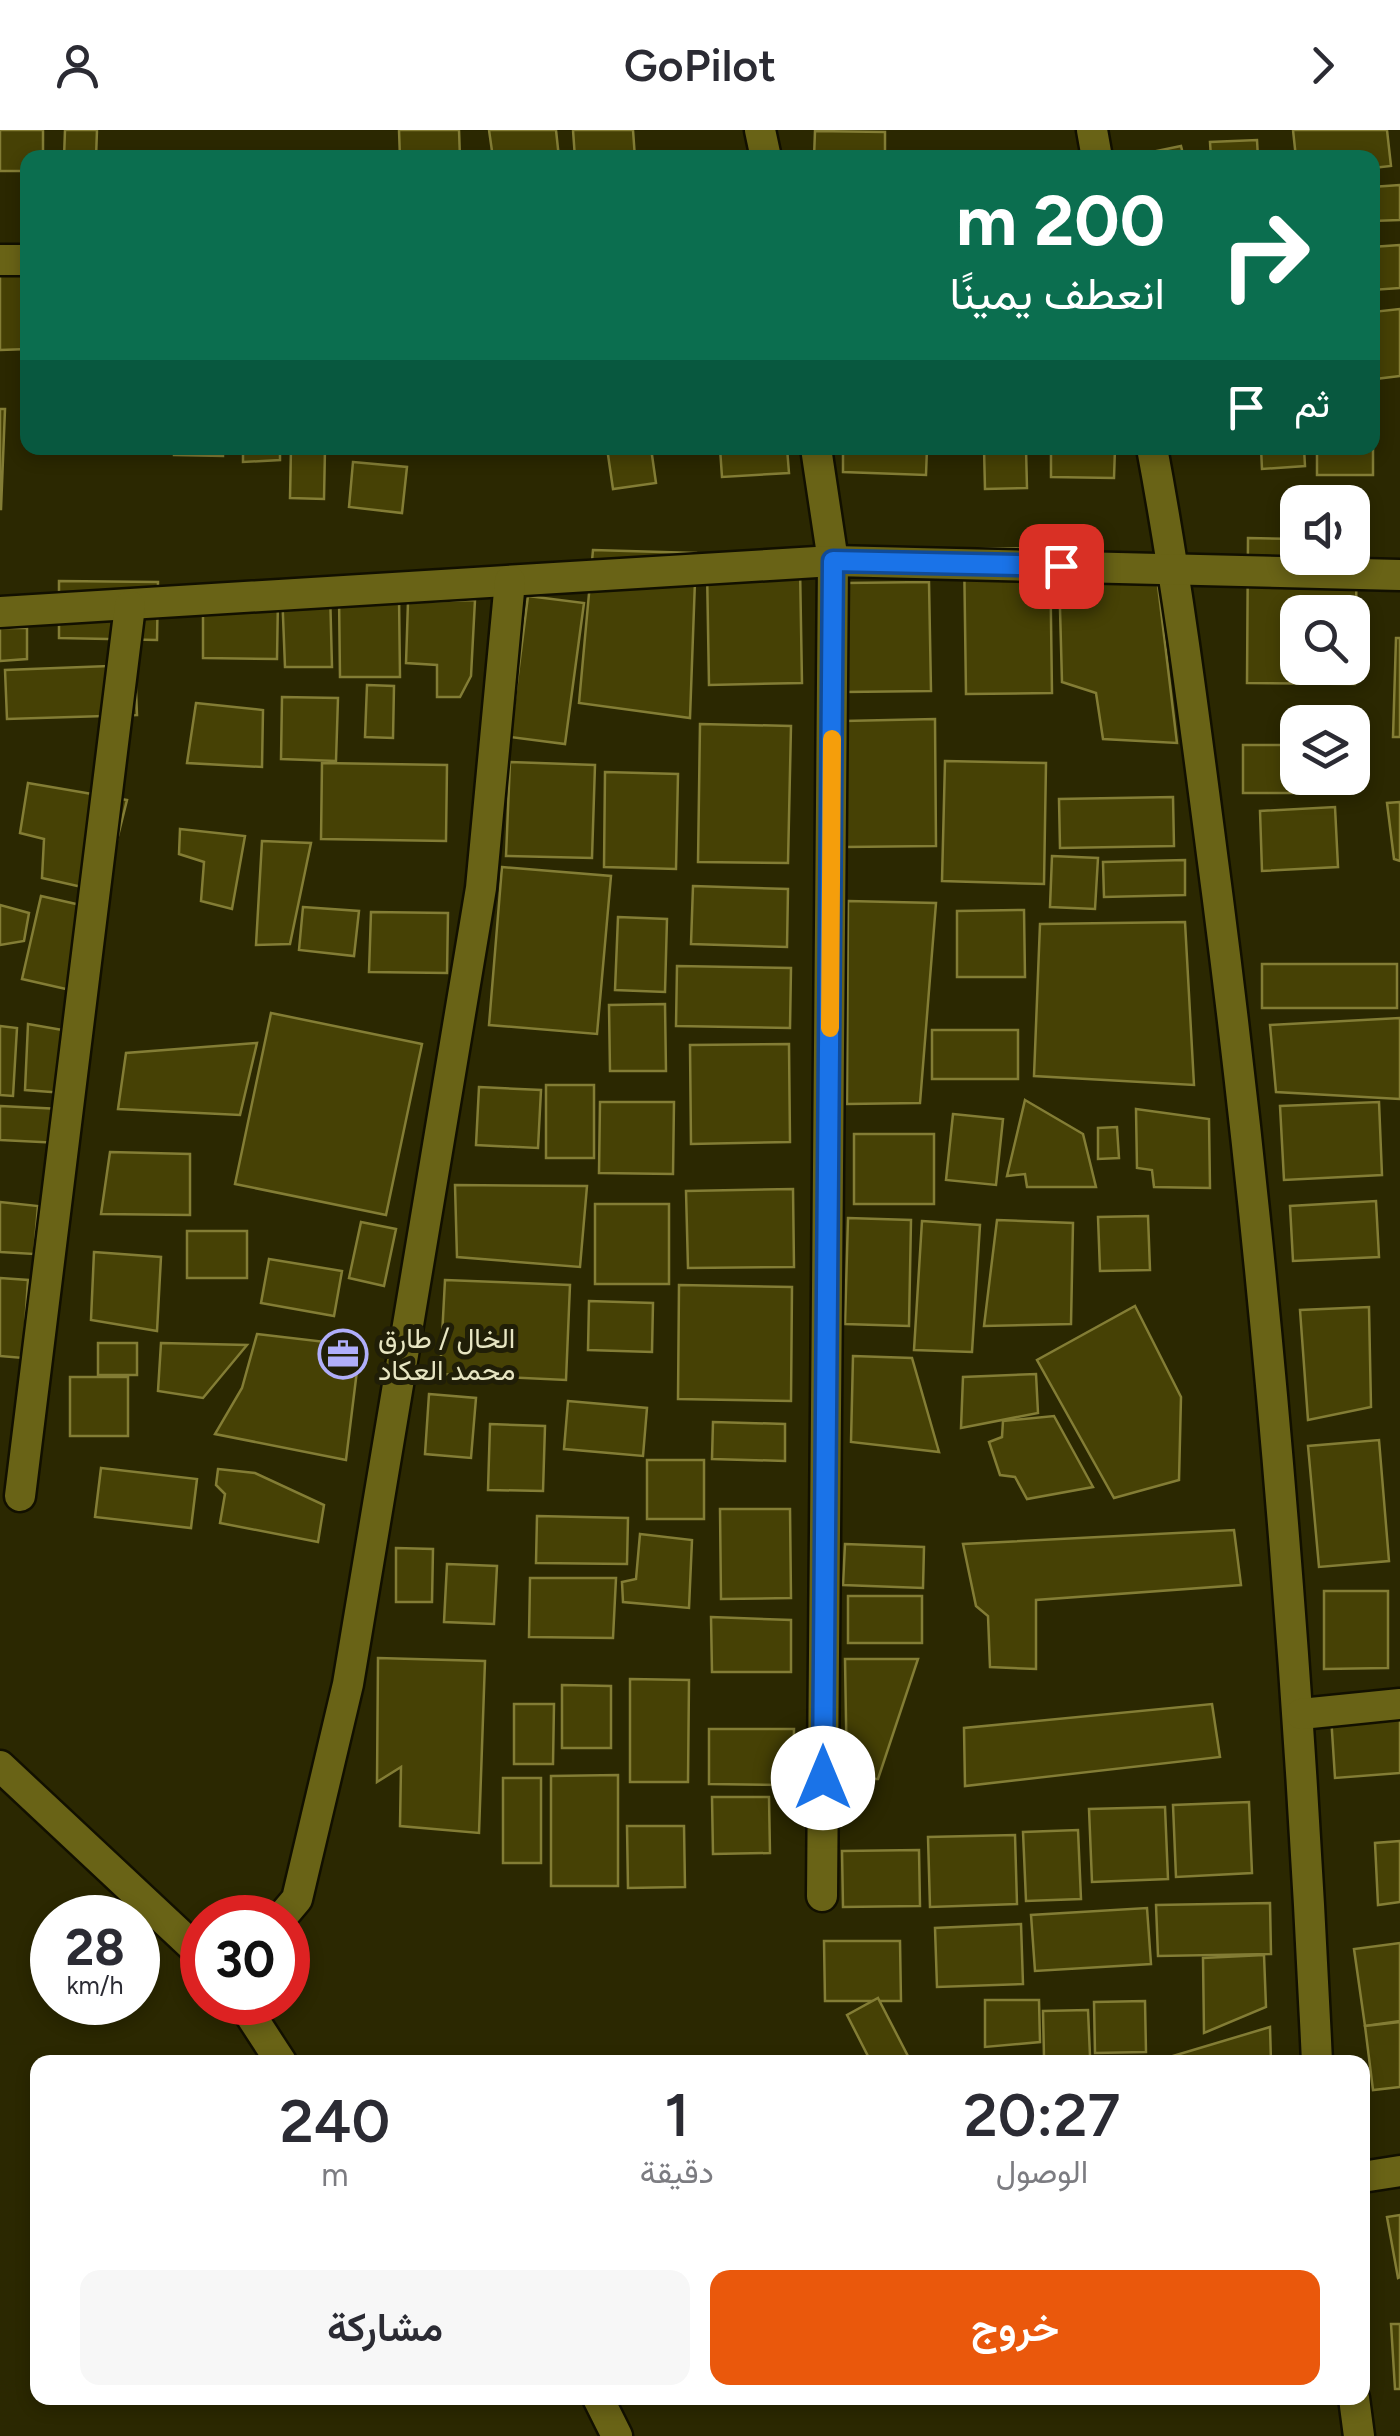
<!DOCTYPE html>
<html lang="ar">
<meta charset="utf-8">
<style>
body{margin:0;font-family:Figtree,Vazirmatn,sans-serif;background:#f7f7f7;color:#2b2b33;direction:rtl;height:100vh;display:flex;flex-direction:column;font-size:38px;white-space:nowrap}
*{box-sizing:border-box;margin:0}
p{font-size:32px;color:#7c7c81}
.icon{flex:none;width:55px;height:55px;fill:none;stroke:currentColor;stroke-width:2;stroke-linecap:round;stroke-linejoin:round}
.map{position:relative;flex:1;overflow:hidden;direction:ltr}
.side{position:absolute;left:30px;top:1925px;width:1340px;height:350px;display:flex;flex-direction:column;background:#fff;border-radius:20px;box-shadow:0 5px 15px #0003;direction:rtl}
.side>*{flex:none}
.top-card{position:absolute;left:20px;top:20px;width:1360px;height:305px;border-radius:20px;box-shadow:0 5px 15px #0003;direction:rtl;background:#0b6e4f;color:#fff;overflow:hidden}
.controls{position:absolute;left:1280px;top:355px;display:grid;gap:20px}
.controls a{display:grid;place-items:center;width:90px;height:90px;border-radius:20px;background:#fff;box-shadow:0 5px 15px #0003;font-size:50px}
.speed{position:absolute;left:30px;top:1765px;display:flex;gap:20px;font-size:50px;font-weight:700;text-align:center}
.speed>*{display:grid;place-content:center;width:130px;height:130px;border-radius:50%;background:#fff;box-shadow:0 5px 15px #0003;line-height:1}
.speed small{font-size:25px;font-weight:400}
.speed .limit{border:15px solid #d22;background:#fff;color:#111}
.pin{position:absolute;display:grid;place-items:center;width:85px;height:85px;color:#fff;margin:-42px;border-radius:20px;box-shadow:0 5px 15px #0006}
.me{position:absolute;width:110px;margin:-55px;rotate:0deg;stroke-linejoin:round;filter:drop-shadow(0 0 8px #0008)}
.turn{display:flex;align-items:center;gap:35px;height:210px;padding:0 50px;font-size:45px}
.turn .icon{width:130px;height:130px;stroke-width:2.5}
.turn b{display:block;font-size:70px;line-height:85px}
.then{display:flex;align-items:center;height:95px;padding:0 50px;background:#0003;gap:20px;font-size:38px}
.eta{display:flex;justify-content:space-evenly;align-items:center;height:170px;text-align:center}
.eta b{font-size:60px;font-weight:600;line-height:70px}
.primary-button{display:flex;gap:20px;margin-top:auto;padding:20px 50px}
.primary-button a{flex:1;height:115px;border-radius:20px;background:#ea580c;color:#fff;font-size:40px;font-weight:600;line-height:115px;text-align:center}
.primary-button a+a{background:#f7f7f7;color:#2b2b33}
header{display:flex;justify-content:space-between;align-items:center;height:130px;padding:0 50px;background:#fff;font-size:45px;font-weight:600}
.map>svg:first-child{display:block}
.building{fill:#464105;stroke:#837d35;stroke-width:2.5;fill-rule:evenodd}
.lines{fill:none;stroke-linecap:round;stroke-linejoin:round}
.minor-casing{stroke:#121000;stroke-width:35}
.minor{stroke:#696316;stroke-width:30}
.route-casing{stroke:#114b97;stroke-width:25}
.route{stroke:#1a73e8;stroke-width:18}
.slow{stroke:#f59e0b;stroke-width:18}
.labels{text-anchor:middle;dominant-baseline:central;stroke-width:10;stroke-linejoin:round;paint-order:stroke}
.poi-label{font-size:28px;fill:#e7e5c2;stroke:#201e07;text-anchor:start}
</style>
<header><svg class="icon" aria-label="forward" viewBox="0 0 24 24"><path d="M9 5l7 7-7 7"/></svg>GoPilot<svg class="icon" aria-label="person" viewBox="0 0 24 24"><circle cx="12" cy="8" r="4"/><path d="M4 21q1-7 8-7t8 7"/></svg></header>
<div class="map">
<svg width="1400" height="2306" viewBox="0 0 1400 2306">
<rect width="100%" height="100%" fill="#2b2801"/>
<g class="building">
<polygon points="0,0 43,0 43,28 28,28 28,41 0,41"/>
<polygon points="65,0 97,0 96,28 64,28"/>
<polygon points="399,0 459,0 460,28 400,28"/>
<polygon points="489,0 556,0 559,28 493,28"/>
<polygon points="573,0 633,0 635,28 575,28"/>
<polygon points="1293,0 1387,0 1391,36 1372,38 1372,28 1296,28"/>
<polygon points="815,1 885,2 885,28 814,28"/>
<polygon points="1257,10 1258,28 1211,28 1210,12"/>
<polygon points="1181,16 1184,28 1137,28 1137,25"/>
<polygon points="1400,55 1400,90 1372,91 1372,57"/>
<polygon points="1400,115 1400,158 1372,160 1372,117"/>
<polygon points="0,124 28,124 28,219 0,220"/>
<polygon points="1400,179 1400,246 1375,249 1372,182"/>
<polygon points="0,279 5,279 1,379 0,379"/>
<polygon points="1373,295 1373,345 1317,345 1317,318 1372,318"/>
<polygon points="174,318 223,318 223,326 174,325"/>
<polygon points="243,318 280,318 280,330 243,332"/>
<polygon points="291,318 325,318 324,369 290,368"/>
<polygon points="607,318 651,318 656,353 613,359"/>
<polygon points="720,318 787,318 789,343 722,347"/>
<polygon points="843,318 927,318 926,345 843,342"/>
<polygon points="984,318 1026,318 1027,358 985,359"/>
<polygon points="1051,318 1115,318 1114,348 1051,347"/>
<polygon points="1261,318 1304,318 1305,336 1262,339"/>
<polygon points="353,332 407,337 402,383 349,377"/>
<path d="M1248 408 1298 409V428H1352V409H1357L1355 554 1247 553ZM1298 482H1352V538H1298Z"/>
<polygon points="1050,418 1052,563 966,564 964,419"/>
<polygon points="593,420 696,423 690,588 579,573"/>
<polygon points="800,437 802,553 709,555 707,438"/>
<polygon points="1156,439 1177,613 1103,609 1096,563 1062,552 1059,442"/>
<polygon points="59,451 158,452 157,510 59,508"/>
<polygon points="929,452 931,561 845,562 844,453"/>
<polygon points="282,461 330,461 332,537 285,537"/>
<polygon points="339,465 399,465 400,547 340,547"/>
<polygon points="528,466 584,473 565,614 510,607"/>
<polygon points="203,467 278,468 277,529 203,528"/>
<polygon points="475,470 471,546 460,567 437,567 437,535 406,533 408,472"/>
<polygon points="0,498 27,498 27,529 0,531"/>
<polygon points="1396,508 1400,508 1400,607 1393,607"/>
<polygon points="135,535 137,585 7,589 5,540"/>
<polygon points="367,555 394,556 393,608 365,607"/>
<polygon points="282,567 338,568 336,631 281,629"/>
<polygon points="196,573 263,580 262,637 187,633"/>
<polygon points="935,589 936,716 845,717 844,591"/>
<polygon points="700,594 791,596 788,733 698,732"/>
<polygon points="1243,615 1298,615 1298,648 1334,648 1334,663 1243,663"/>
<polygon points="945,631 1046,633 1044,754 942,751"/>
<polygon points="510,632 595,635 592,728 506,726"/>
<polygon points="322,633 447,635 446,711 321,709"/>
<polygon points="605,642 678,644 676,739 604,737"/>
<polygon points="28,653 127,670 104,762 42,748 44,709 20,703"/>
<polygon points="1173,667 1174,716 1060,718 1059,669"/>
<polygon points="1400,672 1400,731 1394,729 1387,673"/>
<polygon points="1335,677 1338,737 1262,741 1260,681"/>
<polygon points="180,699 245,706 232,779 201,771 204,732 179,724"/>
<polygon points="262,711 311,713 290,814 256,815"/>
<polygon points="1052,726 1098,728 1095,779 1050,777"/>
<polygon points="1185,730 1185,765 1104,767 1103,732"/>
<polygon points="502,737 611,746 597,904 489,895"/>
<polygon points="693,756 788,759 787,817 691,814"/>
<polygon points="41,766 98,779 79,862 22,849"/>
<polygon points="848,771 936,773 920,973 847,974"/>
<polygon points="0,775 29,783 24,811 0,815"/>
<polygon points="303,777 359,781 354,826 299,820"/>
<polygon points="1024,780 1025,847 957,847 957,781"/>
<polygon points="371,782 448,783 447,843 369,842"/>
<polygon points="618,787 667,789 665,862 615,860"/>
<polygon points="1185,792 1194,955 1034,946 1040,794"/>
<rect x="1262" y="834" width="135" height="44"/>
<polygon points="677,836 791,838 790,898 676,896"/>
<polygon points="665,874 666,941 610,941 609,875"/>
<polygon points="271,883 422,914 386,1085 235,1054"/>
<polygon points="1400,888 1400,969 1276,962 1270,895"/>
<polygon points="28,894 74,902 64,963 25,960"/>
<polygon points="0,896 17,898 13,966 0,965"/>
<rect x="932" y="900" width="86" height="49"/>
<polygon points="257,913 240,985 118,979 126,923"/>
<polygon points="789,914 790,1012 691,1014 690,915"/>
<rect x="546" y="955" width="48" height="73"/>
<polygon points="479,957 541,960 538,1018 476,1015"/>
<polygon points="1025,970 1083,1004 1096,1057 1027,1057 1025,1044 1007,1046"/>
<polygon points="600,972 674,972 673,1044 599,1043"/>
<polygon points="1379,972 1382,1045 1284,1050 1280,976"/>
<polygon points="0,976 61,979 60,1013 0,1010"/>
<polygon points="1136,979 1209,989 1210,1058 1154,1057 1152,1040 1137,1038"/>
<polygon points="953,984 1003,989 996,1055 946,1050"/>
<polygon points="1117,997 1119,1028 1098,1029 1098,998"/>
<rect x="854" y="1004" width="80" height="70"/>
<polygon points="110,1022 190,1024 190,1085 101,1084"/>
<polygon points="455,1055 587,1056 580,1137 457,1127"/>
<polygon points="793,1059 794,1137 688,1138 686,1061"/>
<polygon points="1376,1071 1379,1127 1293,1131 1290,1076"/>
<polygon points="0,1072 38,1076 34,1124 0,1122"/>
<rect x="595" y="1074" width="74" height="80"/>
<polygon points="1148,1086 1150,1140 1100,1141 1098,1087"/>
<polygon points="848,1088 911,1090 909,1196 845,1194"/>
<polygon points="997,1090 1073,1093 1071,1194 984,1196"/>
<polygon points="922,1091 980,1095 972,1222 914,1220"/>
<polygon points="361,1092 396,1099 384,1156 349,1148"/>
<rect x="187" y="1101" width="60" height="47"/>
<polygon points="94,1122 161,1127 157,1201 91,1190"/>
<polygon points="269,1129 342,1141 334,1186 261,1173"/>
<polygon points="0,1148 28,1150 23,1228 0,1226"/>
<polygon points="445,1150 570,1155 566,1250 440,1244"/>
<polygon points="679,1155 792,1157 791,1271 678,1269"/>
<polygon points="589,1171 653,1173 652,1222 588,1220"/>
<polygon points="1135,1176 1181,1267 1179,1350 1114,1368 1037,1230"/>
<polygon points="1369,1177 1371,1277 1308,1290 1300,1180"/>
<polygon points="257,1204 360,1216 346,1330 215,1304 242,1258"/>
<rect x="98" y="1213" width="39" height="32"/>
<polygon points="161,1213 247,1215 203,1268 158,1261"/>
<polygon points="853,1226 912,1228 939,1322 851,1312"/>
<polygon points="1036,1244 1038,1283 961,1298 963,1247"/>
<rect x="70" y="1247" width="58" height="59"/>
<polygon points="429,1264 476,1268 471,1328 425,1324"/>
<polygon points="568,1271 647,1278 643,1326 564,1319"/>
<polygon points="1054,1286 1093,1357 1027,1369 1015,1347 1000,1345 989,1312 1002,1307 1003,1291"/>
<polygon points="713,1292 785,1294 785,1331 712,1329"/>
<polygon points="490,1294 545,1296 543,1361 488,1360"/>
<polygon points="1379,1310 1389,1431 1319,1437 1308,1316"/>
<rect x="647" y="1330" width="57" height="59"/>
<polygon points="101,1338 197,1349 191,1398 95,1387"/>
<polygon points="218,1339 255,1343 324,1375 318,1412 220,1393 225,1364 216,1355"/>
<polygon points="720,1379 790,1379 791,1468 721,1469"/>
<polygon points="537,1386 628,1388 627,1434 536,1433"/>
<polygon points="1234,1400 1241,1455 1036,1470 1036,1539 990,1537 988,1486 976,1476 963,1414"/>
<polygon points="640,1404 692,1410 689,1478 623,1472 622,1452 636,1449"/>
<polygon points="845,1414 924,1417 923,1458 843,1455"/>
<polygon points="396,1418 433,1419 432,1472 396,1472"/>
<polygon points="447,1434 497,1436 494,1494 444,1492"/>
<polygon points="530,1448 616,1448 613,1508 529,1507"/>
<polygon points="1324,1461 1388,1461 1388,1538 1324,1539"/>
<rect x="848" y="1466" width="74" height="47"/>
<polygon points="711,1487 791,1490 791,1542 712,1542"/>
<polygon points="378,1528 485,1531 479,1703 400,1696 401,1637 377,1652"/>
<polygon points="845,1529 918,1529 878,1649 847,1649"/>
<polygon points="630,1549 689,1550 688,1652 630,1652"/>
<polygon points="562,1555 611,1556 611,1618 562,1618"/>
<polygon points="514,1574 554,1574 553,1634 514,1634"/>
<polygon points="1212,1574 1220,1627 965,1656 964,1598"/>
<polygon points="1400,1581 1400,1643 1335,1648 1331,1586"/>
<polygon points="709,1599 794,1599 793,1655 709,1654"/>
<polygon points="618,1645 618,1756 551,1756 551,1646"/>
<rect x="503" y="1648" width="38" height="85"/>
<polygon points="712,1667 769,1667 770,1723 713,1724"/>
<polygon points="1249,1672 1252,1743 1176,1747 1173,1675"/>
<polygon points="1165,1677 1168,1749 1092,1752 1089,1679"/>
<polygon points="627,1696 684,1696 685,1757 628,1758"/>
<polygon points="1078,1700 1081,1769 1026,1771 1023,1702"/>
<polygon points="1015,1705 1017,1774 930,1777 928,1707"/>
<polygon points="1400,1711 1400,1772 1378,1775 1375,1713"/>
<polygon points="919,1720 920,1776 843,1777 842,1721"/>
<polygon points="1270,1773 1271,1824 1158,1826 1156,1775"/>
<polygon points="1147,1778 1151,1834 1035,1841 1031,1785"/>
<polygon points="1021,1794 1023,1854 937,1857 935,1798"/>
<polygon points="824,1811 900,1811 901,1871 825,1871"/>
<polygon points="1400,1813 1400,1891 1365,1896 1354,1819"/>
<polygon points="1264,1825 1266,1877 1204,1903 1203,1828"/>
<polygon points="878,1868 911,1932 871,1932 847,1885"/>
<polygon points="985,1870 1039,1870 1040,1912 985,1917"/>
<polygon points="1145,1871 1146,1922 1095,1923 1094,1872"/>
<polygon points="1088,1880 1090,1926 1044,1927 1043,1881"/>
<polygon points="1400,1892 1400,1957 1373,1960 1365,1896"/>
<polygon points="1270,1897 1271,1932 1163,1932 1163,1929"/>
<polygon points="1400,2085 1400,2147 1398,2148 1387,2087"/>
<polygon points="1391,2194 1400,2194 1400,2259 1395,2259"/>
</g>
<g class="lines">
<g class="minor-casing">
<g id="minor">
<polyline points="760,0 766,28"/>
<polyline points="1092,0 1097,28"/>
<polyline points="0,130 28,130"/>
<polyline points="816,318 833,431 822,1766"/>
<path d="M1152 318C1180 467 1198 618 1218 770 1268 1159 1299 1541 1317 1932"/>
<polyline points="0,482 833,431 1400,445"/>
<polyline points="20,1366 130,476"/>
<polyline points="1301,1584 1400,1574"/>
<polyline points="0,1636 202,1825"/>
<polyline points="281,1788 297,1769 348,1554 481,758 510,451"/>
<polyline points="242,1872 281,1932"/>
<polyline points="1362,2047 1400,2041"/>
<polyline points="598,2268 617,2306"/>
<polyline points="1354,2268 1359,2306"/>
</g>
</g>
<use href="#minor" class="minor"/>
</g>
<g class="lines">
<g class="route-casing">
<polyline id="route" points="823,1648 833,431 1061,436"/>
</g>
<use href="#route" class="route"/>
<polyline class="slow" points="830,898 832,609"/>
</g>
<defs>
<g id="office-ring" transform="scale(2.5)"><circle r="9.5" fill="#201e07" stroke="#b0aefa" stroke-width="1.5"/><path d="M-6-3h4V-5.5h4V-3h4V5H-6ZM-1-4.5V-3h2v-1.5ZM-6 0V1H6V0Z" fill="#b0aefa"/></g>
</defs>
<g fill-rule="evenodd">
<use href="#office-ring" x="343" y="1224"/>
</g>
<g class="labels">
<g class="poi-label">
<text x="378" y="1208">الخال / طارق<tspan x="378" dy="32">محمد العكاد</tspan></text>
</g>
</g>
</svg>
<div class="controls">
<a><svg class="icon" aria-label="sound" viewBox="0 0 24 24"><path d="M4 9h4l5-4v14l-5-4H4zM17 9q2 3 0 6"/></svg></a>
<a><svg class="icon" aria-label="search" viewBox="0 0 24 24"><circle cx="10" cy="10" r="6"/><path d="M15 15l6 6"/></svg></a>
<a><svg class="icon" aria-label="layers" viewBox="0 0 24 24"><path d="M12 4l9 5-9 5-9-5zM3 14l9 5 9-5"/></svg></a>
</div>
<div class="speed"><div>28<small>km/h</small></div><div class="limit">30</div></div>
<div class="pin" style="left:1061px;top:436px;background:#d93025"><svg class="icon" aria-label="arrive" viewBox="0 0 24 24"><path d="M6 21V4h12l-3 4 3 4H6"/></svg></div>
<svg class="me" style="left:823px;top:1648px" viewBox="-20 -20 40 40"><circle r="19" fill="#fff"/><path d="M0-13L10 11 0 6-10 11z" fill="#1a73e8"/></svg>
<div class="top-card">
<div class="turn"><svg class="icon" aria-label="right" viewBox="0 0 24 24"><path d="M7 20v-9h11M14 6l5 5-5 5"/></svg><div><b>200 m</b>انعطف يمينًا</div></div>
<div class="then">ثم<svg class="icon" aria-label="arrive" viewBox="0 0 24 24"><path d="M6 21V4h12l-3 4 3 4H6"/></svg></div>
</div>
<section class="side">
<div class="eta">
<div><b>20:27</b><p>الوصول</p></div>
<div><b>1</b><p>دقيقة</p></div>
<div><b>240</b><p>m</p></div>
</div>
<div class="primary-button"><a>خروج</a><a>مشاركة</a></div>
</section>
</div>
